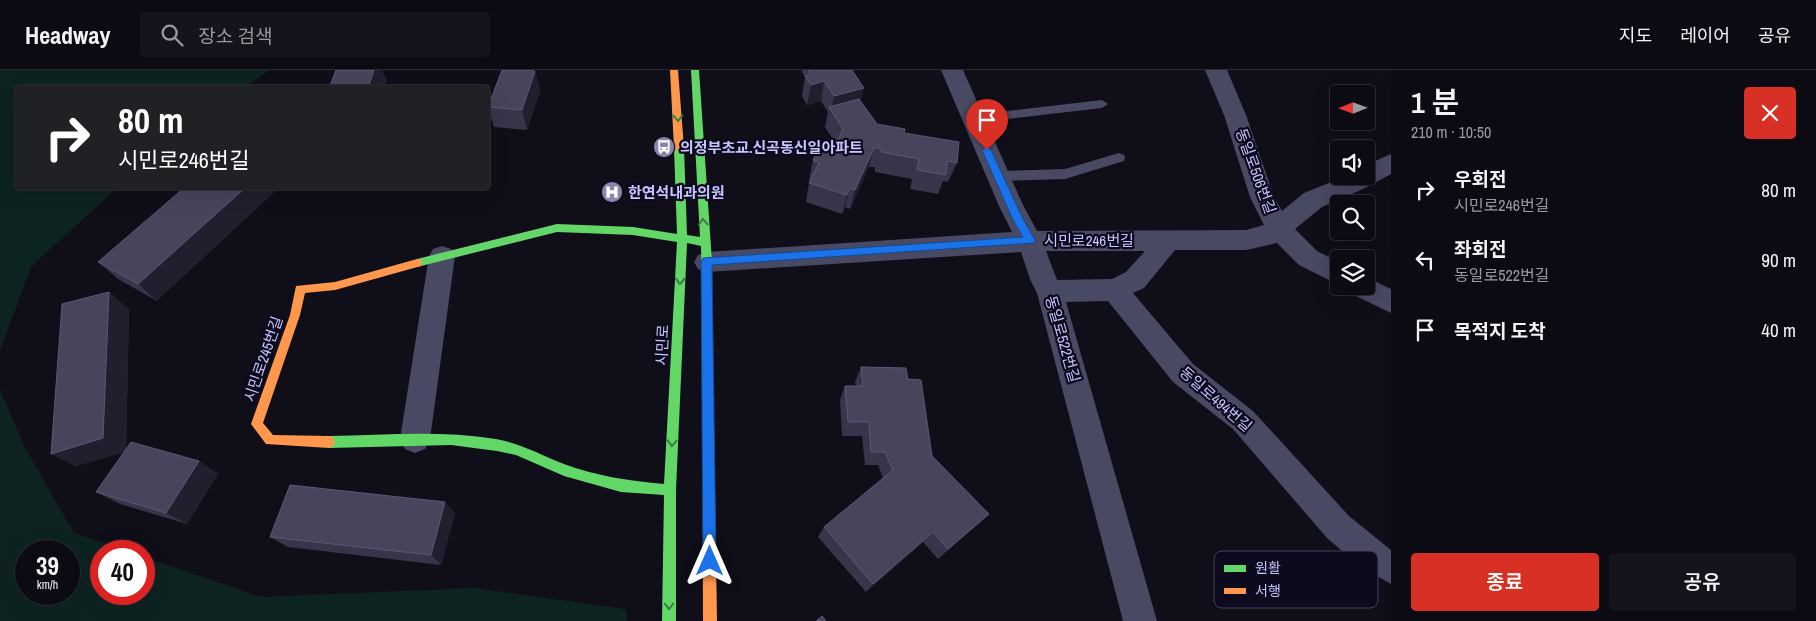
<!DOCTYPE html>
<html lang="ko">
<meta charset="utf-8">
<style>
body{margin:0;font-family:"Archivo Narrow","Noto Sans KR",sans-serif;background:#15131b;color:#f1f3f6;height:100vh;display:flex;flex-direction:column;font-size:19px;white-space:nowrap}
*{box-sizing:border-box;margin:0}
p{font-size:16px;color:#9a9a9f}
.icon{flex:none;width:28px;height:28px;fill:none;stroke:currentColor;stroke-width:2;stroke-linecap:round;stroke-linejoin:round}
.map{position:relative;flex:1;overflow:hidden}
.side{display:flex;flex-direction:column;background:#0c0a12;width:425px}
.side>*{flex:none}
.top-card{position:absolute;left:15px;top:15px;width:475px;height:105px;border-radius:5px;box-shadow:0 5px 20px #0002,0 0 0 1px #2c2b32;background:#202124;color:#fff;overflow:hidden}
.needle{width:32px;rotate:269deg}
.fabs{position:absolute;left:1330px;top:15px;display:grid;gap:10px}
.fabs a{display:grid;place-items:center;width:45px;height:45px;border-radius:5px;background:#0c0a12;box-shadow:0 5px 20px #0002,0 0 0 1px #2c2b32;font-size:25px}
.speed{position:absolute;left:15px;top:470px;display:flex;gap:10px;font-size:25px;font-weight:700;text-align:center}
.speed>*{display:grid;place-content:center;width:65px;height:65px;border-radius:50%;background:#0c0a12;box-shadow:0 5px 20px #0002,0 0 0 1px #2c2b32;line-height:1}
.speed small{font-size:12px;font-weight:400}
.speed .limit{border:8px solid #d22;background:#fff;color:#111}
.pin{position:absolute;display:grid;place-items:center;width:42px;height:42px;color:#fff;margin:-51px -21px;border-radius:50% 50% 50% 0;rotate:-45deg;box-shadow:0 0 5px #0007}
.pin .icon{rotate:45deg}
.me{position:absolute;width:55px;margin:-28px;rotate:0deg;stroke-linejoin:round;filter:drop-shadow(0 0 4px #0008)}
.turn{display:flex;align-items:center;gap:18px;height:105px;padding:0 20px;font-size:22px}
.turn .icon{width:65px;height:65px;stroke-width:2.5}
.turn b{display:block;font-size:35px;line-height:42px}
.round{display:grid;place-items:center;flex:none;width:52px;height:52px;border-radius:5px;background:#15131b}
.summary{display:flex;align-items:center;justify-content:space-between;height:85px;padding:0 20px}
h1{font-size:30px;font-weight:600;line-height:38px}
.action{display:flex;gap:10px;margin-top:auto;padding:10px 20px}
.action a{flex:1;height:58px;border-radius:5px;background:#d93025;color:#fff;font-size:20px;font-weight:600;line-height:58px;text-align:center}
.action a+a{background:#15131b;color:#f1f3f6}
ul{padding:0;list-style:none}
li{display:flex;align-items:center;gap:15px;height:70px;padding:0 20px}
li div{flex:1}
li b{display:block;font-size:19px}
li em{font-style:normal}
header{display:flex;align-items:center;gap:30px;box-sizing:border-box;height:70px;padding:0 25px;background:#0c0a12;border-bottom:1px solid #2c2b32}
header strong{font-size:24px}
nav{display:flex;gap:28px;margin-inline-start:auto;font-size:18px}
.search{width:350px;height:45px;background:#15131b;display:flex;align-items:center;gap:12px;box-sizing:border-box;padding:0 18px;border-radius:5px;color:#9a9a9f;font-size:19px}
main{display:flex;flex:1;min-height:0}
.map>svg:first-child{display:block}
.green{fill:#0d2322;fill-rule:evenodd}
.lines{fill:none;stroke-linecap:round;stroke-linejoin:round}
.lane{fill:#484962;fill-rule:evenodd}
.street{fill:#484962;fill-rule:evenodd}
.fast{fill:#63d668;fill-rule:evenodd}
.slow{fill:#ff974d;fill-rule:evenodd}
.wall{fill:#373549}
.shaded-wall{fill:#211f2d}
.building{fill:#47445c;stroke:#5b5876}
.oneway{stroke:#3c7a46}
.route{fill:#1a73e8;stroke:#114b97}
.labels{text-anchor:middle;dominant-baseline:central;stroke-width:4.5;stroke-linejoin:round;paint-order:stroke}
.poi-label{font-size:15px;font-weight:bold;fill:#c8c5ff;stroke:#0c0a1c;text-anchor:start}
.street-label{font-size:15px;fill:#c8c5ff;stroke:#0c0a1c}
.key{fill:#0c0a1c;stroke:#444260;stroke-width:1}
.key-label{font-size:14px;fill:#c8c5ff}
</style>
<header>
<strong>Headway</strong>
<div class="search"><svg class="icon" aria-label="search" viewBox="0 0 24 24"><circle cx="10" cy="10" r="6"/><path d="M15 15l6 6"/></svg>장소 검색</div>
<nav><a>지도</a><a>레이어</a><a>공유</a></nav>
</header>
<main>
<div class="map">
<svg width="1391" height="551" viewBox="0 0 1391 551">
<rect width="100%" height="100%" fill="#100e18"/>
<g class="green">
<polygon points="0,0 269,0 246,17 18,18 18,118 117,118 31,197 0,281"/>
<path d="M0 319 23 374 74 463 127 481H101V524H144V487L261 527 473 518 626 539 627 551H0ZM26 481H69V524H26Z"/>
</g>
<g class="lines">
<g class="lane">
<polygon points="1102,30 1108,34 1102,38 973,53 969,52 967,49 969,46 973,45"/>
<polygon points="1119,83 1124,85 1125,88 1124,91 1065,109 998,111 993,109 991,106 993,103 998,101 1065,99"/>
</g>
<g class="street">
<path d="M941 0H963L1023 135 1037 161 1246 160 1264 155 1250 127 1224 45 1205 0H1227L1246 45 1274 127 1282 141 1304 123 1346 106H1366V95L1391 84V104L1363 119 1322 137 1295 159 1317 181 1339 192V215L1299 195 1277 173 1246 180H1175L1144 218 1133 223 1193 294 1253 341 1349 446 1391 480V514L1361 497 1327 468 1233 359 1173 312 1108 231 1066 232 1157 551H1123L1037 223 1030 209 1021 182 707 202 698 199 694 192 698 185 707 182 1012 162 999 136ZM1046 181H1145L1126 202 1112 209 1057 210Z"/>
<polygon points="442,176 451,179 455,186 430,369 425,379 415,383 405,379 400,369 429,186 433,179"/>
<polygon points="1366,207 1391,219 1391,243 1352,224 1348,216 1366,216"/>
</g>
<path class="fast" d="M691 0H699L712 192V227L711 230H703L702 227 701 176 687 173 676 420V551H662L664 425 621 422 564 406 516 385 497 381 451 375 329 378 325 376 323 372 325 368 329 366C385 365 441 360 496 369 520 373 541 385 564 394 596 406 630 411 664 414L677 172 633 165 557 162 417 197 412 193 417 189 557 154 633 157 677 164 674 78 679 74 684 78 687 165 700 167Z"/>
<g class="slow">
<polygon points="670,0 678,0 684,78 679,82 674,78"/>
<polygon points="417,189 421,190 422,193 421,196 335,220 305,223 300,245 263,353 273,365 329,366 333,368 335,372 333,376 329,378 266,374 251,354 290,245 296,216 335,212"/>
<polygon points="707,222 711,224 712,227 717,551 703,551 702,227 703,224"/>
</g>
</g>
<g class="wall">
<polygon points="802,0 852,0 861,32 877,54 904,63 957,93 948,112 943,111 938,124 910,119 912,109 875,102 875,97 869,97 850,139 845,137 842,144 806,132 809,113 811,110 809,110 813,90 831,83 836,74 825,57 828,42 821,31 807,35 802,26 805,7 802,2"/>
<polygon points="535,1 540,21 527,60 494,57 488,37"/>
<polygon points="184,118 157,231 118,209 98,192"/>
<polygon points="129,239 126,379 199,391 218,404 187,454 120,434 96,422 124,382 76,396 51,384"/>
<polygon points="861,297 908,309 932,386 989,444 938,489 923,472 866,522 818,467 824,457 883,408 878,395 865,395 862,366 842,366 840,330 845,316 856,316 855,312"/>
<polygon points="455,443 441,495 288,477 270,467"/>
</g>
<g class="shaded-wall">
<polygon points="374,0 382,0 387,10 384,18 368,18"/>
<polygon points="535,1 540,21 527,60 522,40"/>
<polygon points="824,11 821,31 807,35 811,15"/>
<polygon points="864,18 859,38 831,40 834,26"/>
<polygon points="874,78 869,97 850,139 855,120"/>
<polygon points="245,118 279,118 157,231 138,214"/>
<polygon points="850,118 845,137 842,144 847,125"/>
<polygon points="109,222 129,239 126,382 76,396 51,384"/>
<polygon points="199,391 218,404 187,454 166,443"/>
<polygon points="445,432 455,443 441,495 431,485"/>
<polygon points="933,462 923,472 866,522 873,514"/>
</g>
<g class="building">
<polygon points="336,0 374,0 368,18 329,18"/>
<polygon points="502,0 523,0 535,1 522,40 488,37"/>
<polygon points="808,0 852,0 864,18 834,26 824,11 811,15 805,6 811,4"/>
<polygon points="859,29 877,54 905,59 904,63 959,72 957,93 947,91 946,105 917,100 919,89 881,82 881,78 874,78 855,120 850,118 847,125 809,113 819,93 813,90 818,79 831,83 843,59 829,37"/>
<polygon points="184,118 245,118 138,214 98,192"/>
<polygon points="109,222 103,368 51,384 62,234"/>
<polygon points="861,297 906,298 908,309 921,310 932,386 989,444 948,479 933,462 873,514 824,457 893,400 885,382 871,382 869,352 848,352 845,316 863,316"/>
<polygon points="131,372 199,391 166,443 96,422"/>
<polygon points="290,415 445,432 431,485 270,467"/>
<polygon points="822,546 826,551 816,551"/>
</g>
<defs><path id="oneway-chevron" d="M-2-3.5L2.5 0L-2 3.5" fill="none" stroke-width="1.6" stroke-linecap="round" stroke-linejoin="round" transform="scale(1.25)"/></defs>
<g class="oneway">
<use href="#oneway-chevron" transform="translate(678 48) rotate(88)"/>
<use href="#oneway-chevron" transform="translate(703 152) rotate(-93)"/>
<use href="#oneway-chevron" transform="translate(680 211) rotate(93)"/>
<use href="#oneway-chevron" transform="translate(672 373) rotate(93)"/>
<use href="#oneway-chevron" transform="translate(669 536) rotate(90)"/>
</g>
<polygon class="route" points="987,76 991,80 1023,149 1035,170 1034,173 712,195 716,491 714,496 710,498 705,496 703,491 701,192 703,188 1023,167 1013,150 982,80"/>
<defs>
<g id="bus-disc" transform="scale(1.125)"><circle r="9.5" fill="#8885ae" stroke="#0c0a1c"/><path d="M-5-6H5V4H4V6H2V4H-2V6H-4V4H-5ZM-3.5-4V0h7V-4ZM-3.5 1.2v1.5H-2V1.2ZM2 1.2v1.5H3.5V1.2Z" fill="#fff"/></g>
<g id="hospital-disc" transform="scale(1.125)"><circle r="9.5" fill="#8885ae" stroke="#0c0a1c"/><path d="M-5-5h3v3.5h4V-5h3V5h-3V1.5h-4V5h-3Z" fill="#fff"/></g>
</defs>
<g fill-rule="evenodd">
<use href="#bus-disc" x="664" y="77"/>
<use href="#hospital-disc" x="612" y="122"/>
</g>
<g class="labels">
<g class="poi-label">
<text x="680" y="77">의정부초교.신곡동신일아파트</text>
<text x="628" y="122">한연석내과의원</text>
</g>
<g class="street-label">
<text transform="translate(1256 101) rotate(70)">동일로506번길</text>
<text x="1089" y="170">시민로246번길</text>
<text transform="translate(1063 269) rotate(74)">동일로522번길</text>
<text transform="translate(662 275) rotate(-87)">시민로</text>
<text transform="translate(263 289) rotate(-71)">시민로245번길</text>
<text transform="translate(1216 329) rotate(41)">동일로494번길</text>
</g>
</g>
<rect x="1214" y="481" width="164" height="57" rx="8" class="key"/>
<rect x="1224" y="495" width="22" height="7" fill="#63d668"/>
<rect x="1224" y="518" width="22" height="6" fill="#ff974d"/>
<g class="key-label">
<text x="1255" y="503">원활</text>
<text x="1255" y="526">서행</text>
</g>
</svg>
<div class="fabs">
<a><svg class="needle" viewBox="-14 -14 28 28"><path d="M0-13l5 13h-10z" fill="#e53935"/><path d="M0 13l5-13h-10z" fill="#9a9a9f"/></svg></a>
<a><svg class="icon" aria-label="sound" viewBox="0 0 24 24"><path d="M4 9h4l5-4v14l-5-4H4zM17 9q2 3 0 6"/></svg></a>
<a><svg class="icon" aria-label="search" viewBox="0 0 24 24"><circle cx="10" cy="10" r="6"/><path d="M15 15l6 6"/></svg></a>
<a><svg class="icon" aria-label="layers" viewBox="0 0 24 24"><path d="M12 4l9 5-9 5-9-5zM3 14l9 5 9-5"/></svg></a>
</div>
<div class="speed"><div>39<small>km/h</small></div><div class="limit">40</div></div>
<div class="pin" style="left:987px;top:80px;background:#d93025"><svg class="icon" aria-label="arrive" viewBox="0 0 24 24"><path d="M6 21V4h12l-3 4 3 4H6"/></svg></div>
<svg class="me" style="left:710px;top:491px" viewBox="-20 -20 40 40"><path d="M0-17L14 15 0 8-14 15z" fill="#1a73e8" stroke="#fff" stroke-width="4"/></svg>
<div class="top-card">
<div class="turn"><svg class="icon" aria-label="right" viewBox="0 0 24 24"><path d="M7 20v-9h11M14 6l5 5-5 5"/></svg><div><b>80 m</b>시민로246번길</div></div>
</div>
</div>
<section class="side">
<div class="summary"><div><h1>1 분</h1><p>210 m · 10:50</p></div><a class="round" style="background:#d93025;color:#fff"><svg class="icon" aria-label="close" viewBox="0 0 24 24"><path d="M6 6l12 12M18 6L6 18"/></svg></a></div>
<ul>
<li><svg class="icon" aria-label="right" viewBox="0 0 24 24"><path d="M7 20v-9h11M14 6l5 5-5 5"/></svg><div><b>우회전</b><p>시민로246번길</p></div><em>80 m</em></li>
<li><svg class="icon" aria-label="left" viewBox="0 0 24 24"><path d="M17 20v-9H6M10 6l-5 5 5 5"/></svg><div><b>좌회전</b><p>동일로522번길</p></div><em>90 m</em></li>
<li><svg class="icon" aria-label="arrive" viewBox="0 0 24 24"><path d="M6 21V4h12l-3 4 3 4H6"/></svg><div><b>목적지 도착</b></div><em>40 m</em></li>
</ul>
<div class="action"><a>종료</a><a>공유</a></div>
</section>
</main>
